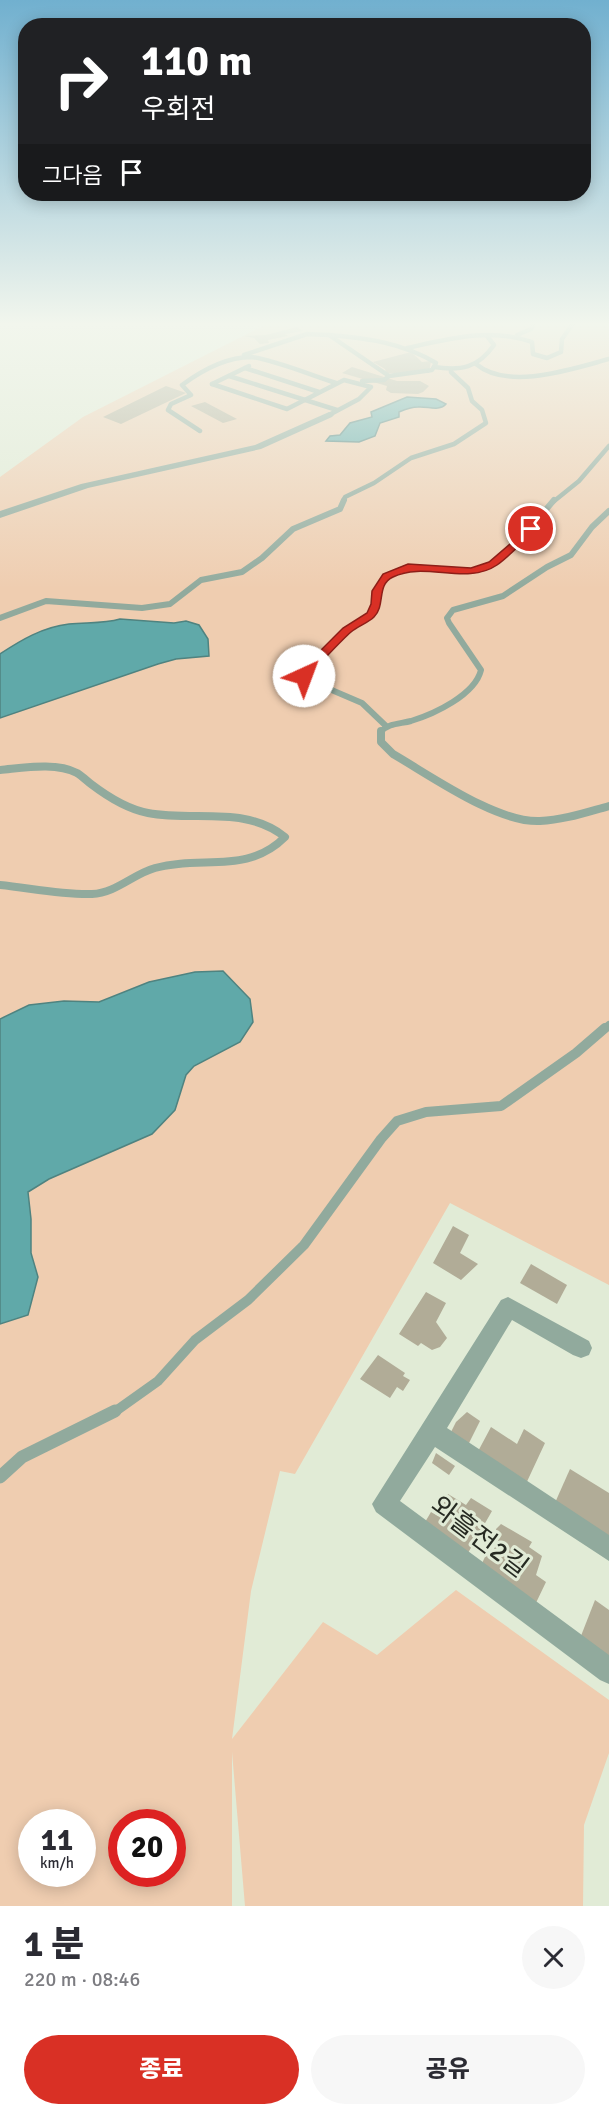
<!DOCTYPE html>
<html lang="ko">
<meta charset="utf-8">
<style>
body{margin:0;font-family:Signika,"Noto Sans KR",sans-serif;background:#f7f7f7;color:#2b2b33;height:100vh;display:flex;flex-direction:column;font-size:22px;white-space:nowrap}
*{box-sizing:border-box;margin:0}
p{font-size:20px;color:#7c7c81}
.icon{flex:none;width:33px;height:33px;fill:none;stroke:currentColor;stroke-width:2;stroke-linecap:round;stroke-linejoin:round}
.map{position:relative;height:1906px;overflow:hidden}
.sheet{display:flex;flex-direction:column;background:#fff;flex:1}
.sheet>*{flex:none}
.hud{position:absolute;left:18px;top:18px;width:573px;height:183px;border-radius:24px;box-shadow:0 3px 15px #0003;background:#202124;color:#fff;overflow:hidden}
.speed{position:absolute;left:18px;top:1809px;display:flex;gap:12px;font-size:30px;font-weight:700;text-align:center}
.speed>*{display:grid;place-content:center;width:78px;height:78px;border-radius:50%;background:#fff;box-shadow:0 3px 15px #0003;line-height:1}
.speed small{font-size:15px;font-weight:400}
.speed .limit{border:9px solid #d22;background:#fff;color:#111}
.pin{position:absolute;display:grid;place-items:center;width:51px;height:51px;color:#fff;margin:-26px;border:3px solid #fff;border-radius:50%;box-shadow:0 2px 6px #0007}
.me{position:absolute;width:66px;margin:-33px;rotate:43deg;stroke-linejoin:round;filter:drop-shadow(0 0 4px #0008)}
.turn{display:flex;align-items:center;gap:21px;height:126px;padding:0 24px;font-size:27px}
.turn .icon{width:78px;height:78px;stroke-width:2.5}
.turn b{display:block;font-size:42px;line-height:51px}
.then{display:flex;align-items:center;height:57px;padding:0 24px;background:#0003;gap:12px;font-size:22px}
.round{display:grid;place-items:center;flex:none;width:63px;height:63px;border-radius:32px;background:#f7f7f7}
.head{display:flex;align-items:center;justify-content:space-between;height:102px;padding:0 24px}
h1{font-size:36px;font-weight:800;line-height:45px}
.action{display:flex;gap:12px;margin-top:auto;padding:12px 24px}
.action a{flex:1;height:69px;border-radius:36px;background:#d93025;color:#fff;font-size:24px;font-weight:800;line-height:69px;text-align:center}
.action a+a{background:#f7f7f7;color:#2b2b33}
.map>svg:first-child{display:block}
.green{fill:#efcdb0;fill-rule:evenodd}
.water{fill:#60a9a9;stroke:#4f8380;stroke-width:1.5}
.building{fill:#b1ac97}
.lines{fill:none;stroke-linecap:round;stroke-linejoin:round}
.service-far4{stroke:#91aa9d;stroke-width:4.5}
.service-far3{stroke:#91aa9d;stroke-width:6}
.service-far2{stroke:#91aa9d;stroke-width:8}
.service-far1{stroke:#91aa9d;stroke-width:10}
.service{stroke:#91aa9d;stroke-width:13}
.minor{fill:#91aa9d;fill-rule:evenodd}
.route{fill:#d93025;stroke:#8d1f18;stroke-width:1.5}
.labels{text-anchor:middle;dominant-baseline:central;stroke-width:6;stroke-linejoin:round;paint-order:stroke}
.near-street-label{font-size:27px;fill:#262a22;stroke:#e1ebd6}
</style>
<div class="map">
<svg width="609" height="1906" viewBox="0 0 609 1906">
<rect width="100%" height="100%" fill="#e1ebd6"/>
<path class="green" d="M271 322H609V1285L450 1203 295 1474 280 1471 251 1591 232 1739 323 1622 377 1655 456 1590 609 1700V1753L584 1825 583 1906H245L232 1752V1906H0V477L83 417ZM32 1822H82V1874H32ZM122 1822H172V1874H122Z"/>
<g class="water">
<path d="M407 397 436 399 446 404C439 412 428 406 418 407 411 407 406 409 399 412V417L380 423 375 436 359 442 326 441 330 436 340 435 350 423 372 417 371 412Z"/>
<path d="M120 619 174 623 186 621 199 625 208 639 209 656 176 659 158 664 0 718V654C21 640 43 627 69 624 86 622 103 624 120 619Z"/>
<polygon points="223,971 250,999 253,1022 240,1042 194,1066 186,1075 175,1110 152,1134 49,1179 28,1192 31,1219 31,1253 38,1277 28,1315 0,1324 0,1019 29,1005 64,1001 99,1002 149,982 195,972"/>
</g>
<g class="building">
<polygon points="297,327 303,331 285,334 288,336 268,340 269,343 260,344 254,338 244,336 266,335"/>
<polygon points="411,352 422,362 431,361 429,373 386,373 385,369 373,362"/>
<polygon points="352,367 397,381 420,381 429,386 423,392 418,394 391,393 386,390 387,386 342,373"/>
<polygon points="166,386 186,393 121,424 103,417"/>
<polygon points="205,402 237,419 223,423 191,406"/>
<polygon points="453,1226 469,1235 460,1253 478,1264 461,1280 433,1263"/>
<polygon points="531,1264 567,1285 557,1304 520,1283"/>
<polygon points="426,1292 446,1303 436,1322 447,1338 440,1347 432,1350 421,1343 418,1346 399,1334"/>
<polygon points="378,1355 405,1373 403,1376 410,1380 403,1391 397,1387 390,1398 360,1379"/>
<polygon points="467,1412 480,1421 466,1449 448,1438 456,1422"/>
<polygon points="491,1427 517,1444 524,1429 545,1443 524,1488 475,1457"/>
<polygon points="436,1453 455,1466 449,1475 432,1463"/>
<polygon points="570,1469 609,1493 609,1540 554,1505"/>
<polygon points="448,1494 466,1505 471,1498 492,1511 464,1560 421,1529 431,1512 438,1516"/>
<polygon points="501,1524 532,1542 529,1547 542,1556 536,1575 546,1582 534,1607 479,1570 489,1548 493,1551 498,1541 496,1529"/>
<polygon points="595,1600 609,1610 609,1662 579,1641"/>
</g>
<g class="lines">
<g class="service-far4">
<path d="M329 335C367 338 403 343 436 363L432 370 389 376 384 380 362 381"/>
<polyline points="517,335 531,329 535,322"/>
<path d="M407 348C448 339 491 327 532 342L533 354 547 358 561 352 562 339 574 322"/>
<polyline points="244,355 307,334 329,335 389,376"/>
<path d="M476 364C508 391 572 369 609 359"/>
<path d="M434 367C461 371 478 368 494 345L487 336"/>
<polyline points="245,368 319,392"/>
<polyline points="229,376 337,410"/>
<polyline points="212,384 287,409 344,380 371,387 359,399 329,415"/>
<polyline points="212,384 249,366"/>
<path d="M200 431 168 410 171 404 191 395 182 385C201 371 226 357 251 357 269 358 316 377 336 383"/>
<polyline points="343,502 345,497 374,483 411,458 454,444 486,423 482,410 472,401 468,388 451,372 451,369"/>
<polyline points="553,502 579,481 609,446"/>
</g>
<g class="service-far3">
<polyline points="0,618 46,601 142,608 170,604 201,580 242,572 262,558 293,529 340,509 344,500"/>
<polyline points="386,726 362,703 320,685 303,673 347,630 371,614 376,604 376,591 386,576 408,567 472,571 492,564 522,538 554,500"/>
<path d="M381 732C388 723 400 724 411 721 434 714 475 695 481 670L449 623 447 618 453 610 503 596 547 567 571 555 592 527 609 511"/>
</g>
<g class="service-far2">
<path d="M381 731V742L393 754C431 776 497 823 540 821 564 820 587 812 609 806"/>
<path d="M0 770C23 768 56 762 77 773 82 776 87 781 91 784 108 797 127 809 148 813 195 822 245 805 285 837 247 875 202 855 155 868 133 874 116 893 92 894 61 895 30 888 0 885"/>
<polyline points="603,1030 609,1025"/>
</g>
<polyline class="service-far1" points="113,1413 158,1381 195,1340 248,1300 304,1245 381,1139 397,1121 426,1112 501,1106 576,1053 605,1028"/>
<polyline class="service" points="0,1477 22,1457 115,1411"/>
<g class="minor">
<polygon points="329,412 334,415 332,417 261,449 88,488 0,518 0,511 81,484 255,445"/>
<polygon points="508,1297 589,1341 592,1348 589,1355 581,1358 573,1355 512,1320 447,1428 609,1535 609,1561 435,1447 400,1501 609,1655 609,1684 600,1680 376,1512 372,1504 501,1300"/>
</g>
</g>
<linearGradient id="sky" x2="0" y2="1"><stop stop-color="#71b0cf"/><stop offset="0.55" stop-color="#f2f6ed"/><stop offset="1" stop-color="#f2f6ed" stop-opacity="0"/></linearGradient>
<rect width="609" height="589" fill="url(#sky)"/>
<path class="route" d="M531 526 535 529 534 531C522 542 510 556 497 565 466 586 425 561 393 577 376 585 386 605 374 617 368 623 358 626 351 632 344 638 309 674 308 678L304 679 301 678 298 673 343 628 367 613 371 604 372 591 383 574 408 564 471 568 489 562Z"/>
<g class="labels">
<g class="near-street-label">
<text transform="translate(479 1537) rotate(37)">와흘전2길</text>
</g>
</g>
</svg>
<div class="speed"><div>11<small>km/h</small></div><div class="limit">20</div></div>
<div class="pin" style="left:531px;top:529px;background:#d93025"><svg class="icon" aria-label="arrive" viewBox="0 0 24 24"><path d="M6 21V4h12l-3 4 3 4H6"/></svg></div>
<svg class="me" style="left:304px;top:676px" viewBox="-20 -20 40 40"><circle r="19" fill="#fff"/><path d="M0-13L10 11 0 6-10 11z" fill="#d93025"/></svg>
<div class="hud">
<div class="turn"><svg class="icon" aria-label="right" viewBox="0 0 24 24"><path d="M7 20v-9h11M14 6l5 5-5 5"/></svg><div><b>110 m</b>우회전</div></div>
<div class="then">그다음<svg class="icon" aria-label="arrive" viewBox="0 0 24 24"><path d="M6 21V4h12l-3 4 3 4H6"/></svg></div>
</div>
</div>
<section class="sheet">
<div class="head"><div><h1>1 분</h1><p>220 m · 08:46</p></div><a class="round"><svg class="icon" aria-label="close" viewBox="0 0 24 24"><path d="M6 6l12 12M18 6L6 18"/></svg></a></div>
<div class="action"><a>종료</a><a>공유</a></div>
</section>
